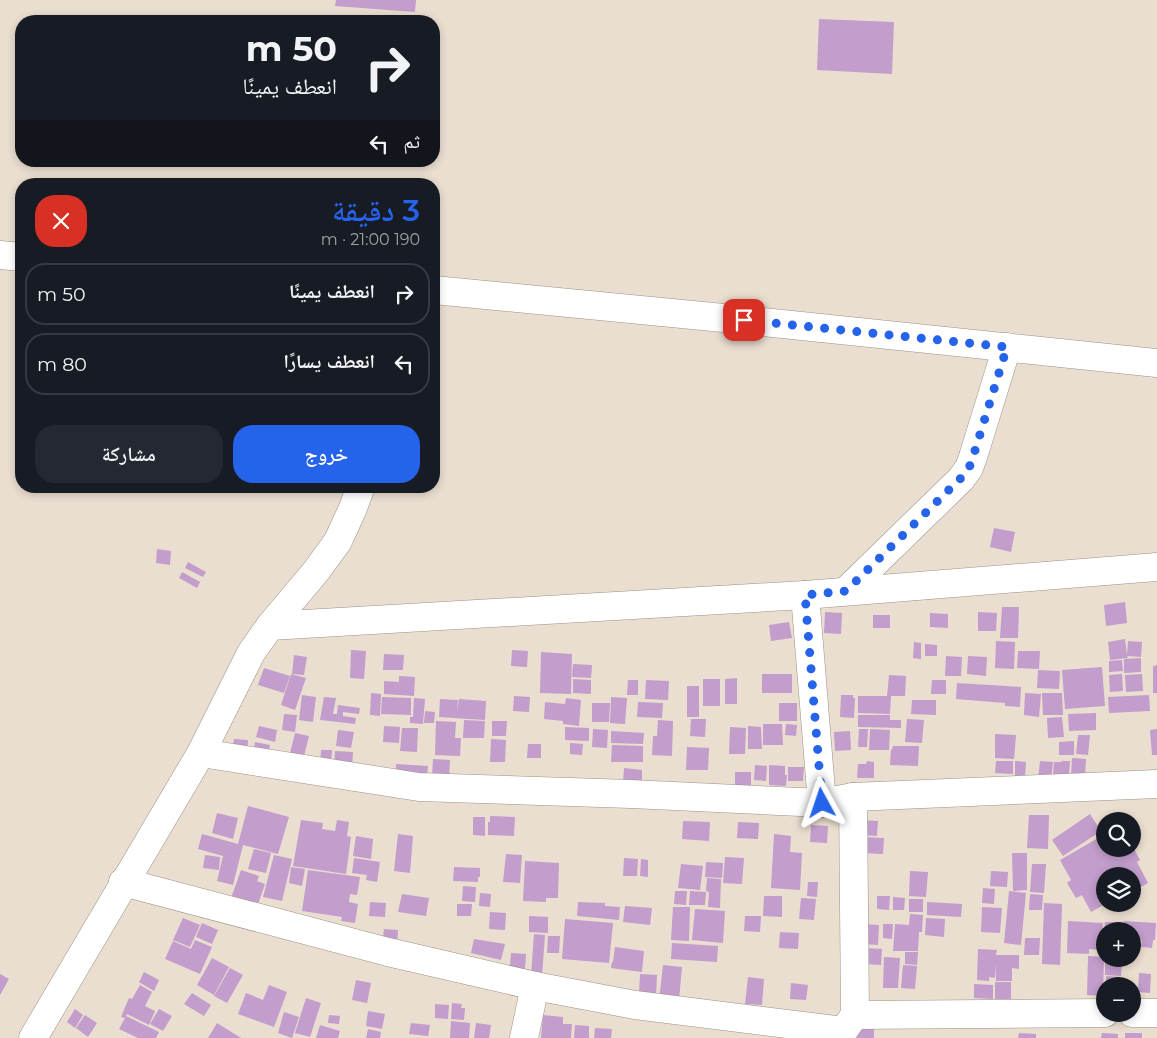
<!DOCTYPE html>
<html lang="ar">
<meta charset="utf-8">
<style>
body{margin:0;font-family:Montserrat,"Noto Naskh Arabic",sans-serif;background:#242831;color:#f1f3f6;direction:rtl;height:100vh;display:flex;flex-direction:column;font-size:19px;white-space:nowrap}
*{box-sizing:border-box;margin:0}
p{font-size:16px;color:#9ea1a6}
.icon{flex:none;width:28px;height:28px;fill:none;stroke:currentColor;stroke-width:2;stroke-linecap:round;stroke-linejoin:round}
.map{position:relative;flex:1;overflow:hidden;direction:ltr}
.details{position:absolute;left:15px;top:178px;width:425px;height:315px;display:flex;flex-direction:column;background:#171b24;border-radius:20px;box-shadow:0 2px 8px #0003;direction:rtl}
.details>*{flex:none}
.hud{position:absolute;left:15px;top:15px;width:425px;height:152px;border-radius:20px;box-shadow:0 2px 8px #0003;direction:rtl;background:#171b24;color:#f1f3f6;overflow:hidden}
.fabs{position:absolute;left:1096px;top:812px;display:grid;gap:10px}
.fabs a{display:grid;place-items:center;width:45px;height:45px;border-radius:50%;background:#171b24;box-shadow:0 2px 8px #0003;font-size:25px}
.pin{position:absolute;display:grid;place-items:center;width:42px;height:42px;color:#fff;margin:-21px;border-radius:10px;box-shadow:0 2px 8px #0006}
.me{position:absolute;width:55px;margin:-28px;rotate:355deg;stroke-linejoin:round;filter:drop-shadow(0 0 4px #0008)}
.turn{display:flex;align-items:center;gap:18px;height:105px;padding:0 20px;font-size:22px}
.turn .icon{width:65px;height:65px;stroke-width:2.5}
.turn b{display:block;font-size:35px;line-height:42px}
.then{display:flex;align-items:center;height:48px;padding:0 20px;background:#0003;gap:10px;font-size:19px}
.round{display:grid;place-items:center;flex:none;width:52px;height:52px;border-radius:20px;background:#242831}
.summary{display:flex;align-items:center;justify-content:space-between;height:85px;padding:0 20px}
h1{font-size:30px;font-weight:600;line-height:38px;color:#2563eb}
.button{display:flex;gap:10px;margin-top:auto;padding:10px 20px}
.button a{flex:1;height:58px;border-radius:20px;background:#2563eb;color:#fff;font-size:20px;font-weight:600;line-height:58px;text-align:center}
.button a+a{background:#242831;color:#f1f3f6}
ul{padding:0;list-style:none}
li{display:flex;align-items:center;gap:15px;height:62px;margin:0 10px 8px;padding:0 10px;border:2px solid #363941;border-radius:20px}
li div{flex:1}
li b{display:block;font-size:19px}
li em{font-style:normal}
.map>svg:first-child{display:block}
.building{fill:#c39dcc}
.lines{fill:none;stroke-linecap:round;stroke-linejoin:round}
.minor-casing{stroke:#9c9184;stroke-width:29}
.minor{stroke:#fff;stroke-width:28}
.route{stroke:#2563eb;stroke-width:9;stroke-dasharray:0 16.2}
</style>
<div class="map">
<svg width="1157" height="1038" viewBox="0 0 1157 1038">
<rect width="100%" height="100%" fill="#eaded0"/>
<g class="building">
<polygon points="336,0 416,0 415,12 335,6"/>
<polygon points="819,19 894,22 892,74 817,70"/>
<polygon points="994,528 1015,532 1011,552 990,547"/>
<polygon points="157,549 171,551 170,565 156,563"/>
<polygon points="188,562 206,572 203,577 185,568"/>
<polygon points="182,572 200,582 197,588 179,578"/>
<polygon points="1125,602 1127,623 1106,626 1104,605"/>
<polygon points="1002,607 1019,607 1018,638 1000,638"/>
<polygon points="825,612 842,613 841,634 824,633"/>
<polygon points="978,612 997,613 996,631 978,631"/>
<polygon points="930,613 948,614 948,628 930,627"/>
<rect x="873" y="615" width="17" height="13"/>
<polygon points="789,622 792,638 771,641 769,625"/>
<polygon points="1125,639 1127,655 1128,641 1142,642 1141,657 1127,656 1128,658 1110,660 1108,642"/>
<polygon points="996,641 1015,642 1014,669 995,668"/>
<polygon points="914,642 921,643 921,659 913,658"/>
<polygon points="925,644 937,645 937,656 925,656"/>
<polygon points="351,650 366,651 364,679 350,678"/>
<polygon points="512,650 528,651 527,667 511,666"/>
<polygon points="1018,651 1040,651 1039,669 1017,668"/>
<polygon points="541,652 572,654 571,694 540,693"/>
<polygon points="384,654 404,655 403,670 383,670"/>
<polygon points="294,655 307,657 304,675 292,674"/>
<polygon points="946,656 962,657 961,676 945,676"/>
<polygon points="968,656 987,657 986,676 967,674"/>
<polygon points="1141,658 1141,672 1124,673 1124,659"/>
<polygon points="1122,660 1123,671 1109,672 1109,661"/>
<polygon points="573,664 592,665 591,678 572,677"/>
<polygon points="1157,665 1157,693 1153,693 1153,666"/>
<polygon points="1102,667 1105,706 1065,709 1062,670"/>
<polygon points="264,668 290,676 284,693 258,685"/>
<polygon points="1038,670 1060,671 1059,689 1037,688"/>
<polygon points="291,674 306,678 295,710 281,705"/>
<rect x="762" y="674" width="30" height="19"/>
<polygon points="1122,674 1123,691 1110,692 1109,675"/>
<polygon points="1142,674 1143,691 1126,692 1125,675"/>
<polygon points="889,675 906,676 905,696 891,696 890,714 858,713 858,696 887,696"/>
<polygon points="399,676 415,677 414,696 384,694 384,681 399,682"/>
<polygon points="737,678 737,704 725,704 725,679"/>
<polygon points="573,679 591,680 591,694 573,693"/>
<rect x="703" y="679" width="17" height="27"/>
<polygon points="628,680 638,680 638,695 627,695"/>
<polygon points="646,680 669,681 668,700 645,699"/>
<polygon points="932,680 946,680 946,694 931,694"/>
<polygon points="957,683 1021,687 1020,707 1005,706 1005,703 956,699"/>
<rect x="687" y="686" width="12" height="31"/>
<polygon points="371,693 381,694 380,716 370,715"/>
<polygon points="1025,693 1041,694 1039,717 1024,715"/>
<polygon points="1042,693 1062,693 1063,715 1043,715"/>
<polygon points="302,695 316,697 313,722 299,720"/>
<polygon points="841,695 853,695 853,698 855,698 854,718 840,717"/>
<polygon points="1149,695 1150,711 1109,713 1108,697"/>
<polygon points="514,696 530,697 529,712 513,711"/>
<polygon points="324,697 336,698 333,714 337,714 338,705 360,708 359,714 343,712 343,716 356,718 355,724 320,720"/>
<polygon points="382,697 411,698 411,715 381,714"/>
<polygon points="611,697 627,698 625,724 610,723"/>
<polygon points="414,698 425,699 423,724 410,723 410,717 413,717"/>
<polygon points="566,698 581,700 579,726 563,724 563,721 544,719 545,702 565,704"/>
<polygon points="440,699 458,700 457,713 459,699 486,701 485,720 439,717"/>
<polygon points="912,700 936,700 936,715 911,714"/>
<polygon points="638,702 663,703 662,718 637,717"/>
<polygon points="592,703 610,703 609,722 592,722"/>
<rect x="779" y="703" width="18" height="18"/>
<polygon points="425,711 435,712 434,723 424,723"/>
<polygon points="1096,713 1096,730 1069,731 1068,714"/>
<polygon points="284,714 297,715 295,732 282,730"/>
<polygon points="858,715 890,715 890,720 901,720 901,728 858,727"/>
<polygon points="1062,717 1064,737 1048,738 1047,718"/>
<polygon points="691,719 706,719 705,737 690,736"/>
<polygon points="907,719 924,720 922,743 905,742"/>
<polygon points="464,720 485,721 484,738 463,738"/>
<polygon points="658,720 673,721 672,756 652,755 653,736 657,736"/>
<polygon points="436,721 456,722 455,738 461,738 460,756 435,755"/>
<polygon points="492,721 507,721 506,736 492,736"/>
<polygon points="763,724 782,724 783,745 763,745"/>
<polygon points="786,724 797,725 796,736 785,735"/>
<polygon points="259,726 277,730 275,742 256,737"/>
<polygon points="384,726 400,727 399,743 383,742"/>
<polygon points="748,726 761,727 762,749 748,749"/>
<polygon points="565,727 589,728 589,741 565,740"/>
<polygon points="730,727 746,728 745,754 729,754"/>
<polygon points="402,728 418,728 417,752 400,751"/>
<polygon points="593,729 608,730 607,748 592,747"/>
<polygon points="859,729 868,729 867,747 858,747"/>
<polygon points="870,729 890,730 889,750 869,750"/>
<polygon points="1157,729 1157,755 1152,755 1150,730"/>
<polygon points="338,730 354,732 351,748 336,746"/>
<polygon points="611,731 644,733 643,744 611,743"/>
<polygon points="850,731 851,750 835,751 834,732"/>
<polygon points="295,733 309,736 304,756 290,753"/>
<polygon points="995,734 1016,735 1014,759 995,758"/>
<polygon points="1078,735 1090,735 1088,755 1076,754"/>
<polygon points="234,739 248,740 247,757 232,755"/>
<polygon points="491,739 506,740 505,762 490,762"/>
<polygon points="1074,741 1074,755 1059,755 1059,742"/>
<polygon points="255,742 270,745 268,756 253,754"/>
<polygon points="570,743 583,744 582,755 570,754"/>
<polygon points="528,744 541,744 541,758 527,758"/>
<polygon points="612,745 643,746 643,762 611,762"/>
<polygon points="893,746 919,746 918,766 890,765 891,749 892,750"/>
<polygon points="687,747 709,748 708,770 686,770"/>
<polygon points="321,750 332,750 331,767 320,767"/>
<polygon points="335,751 353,752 352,768 334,767"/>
<polygon points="1072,758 1086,759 1085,777 1071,776"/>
<polygon points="433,759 450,760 449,778 432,777"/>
<polygon points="867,761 874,762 874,778 857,778 858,764 866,764"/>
<polygon points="996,761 1013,761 1013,774 995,773"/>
<polygon points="1015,761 1026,762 1025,777 1015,776"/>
<polygon points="1040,761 1053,762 1051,781 1038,780"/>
<polygon points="1062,761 1070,761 1069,776 1053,775 1054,762 1061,762"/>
<polygon points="396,764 428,766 427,778 396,777"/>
<polygon points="755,765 767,766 766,781 754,780"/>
<polygon points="769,765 785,766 785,775 787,775 786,786 769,785"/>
<polygon points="788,767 804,767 803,781 788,781"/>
<polygon points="624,768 642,770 642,784 623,783"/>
<rect x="735" y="772" width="16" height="15"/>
<polygon points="248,806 289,817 278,854 243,845 233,885 217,881 223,856 198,849 202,834 238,844"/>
<polygon points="217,813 238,818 233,839 212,833"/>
<polygon points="1090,814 1101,831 1063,856 1052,840"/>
<polygon points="1029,815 1049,815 1048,849 1027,848"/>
<polygon points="490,816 515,817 514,836 488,835 488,822 490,822"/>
<polygon points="473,817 485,817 485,836 473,835"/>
<polygon points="301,820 323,823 322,829 335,831 337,820 349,822 347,836 351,837 346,874 293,866"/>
<polygon points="862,820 878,821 877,836 861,835"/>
<polygon points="683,821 710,822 709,841 682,839"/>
<polygon points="738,822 759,823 758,839 737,838"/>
<polygon points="811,825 828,826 827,843 810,842"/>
<polygon points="398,834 413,836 410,873 394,871"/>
<polygon points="774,834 791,836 790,852 802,853 800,890 771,888"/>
<polygon points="1105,834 1105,849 1134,849 1140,860 1137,862 1148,883 1132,892 1132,876 1105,876 1105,904 1091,912 1082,895 1076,898 1067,883 1071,880 1060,860"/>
<polygon points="356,836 373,839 371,859 353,856"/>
<polygon points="862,837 884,838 883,854 861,853"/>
<polygon points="254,849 271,853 266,873 248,869"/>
<polygon points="1012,853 1027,853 1027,890 1013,891"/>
<polygon points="506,854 522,855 520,883 503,882"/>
<polygon points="205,855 220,857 219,870 203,868"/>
<polygon points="274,855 292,859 282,901 263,897"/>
<polygon points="725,857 744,858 742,884 723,883"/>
<polygon points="354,858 380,862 377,882 366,880 367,875 352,873"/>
<polygon points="624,858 638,859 637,876 623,876"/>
<polygon points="641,859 648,860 648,877 640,876"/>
<polygon points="525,861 559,863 558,898 546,898 546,902 523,901"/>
<polygon points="706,862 723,863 722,878 705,877"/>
<polygon points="681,864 703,866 700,890 678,888"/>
<polygon points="1032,864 1046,864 1044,893 1030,892"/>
<polygon points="291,867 305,869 302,886 289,883"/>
<polygon points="454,867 480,868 480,877 478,877 478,882 453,881"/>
<polygon points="241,870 259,876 257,881 265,884 256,910 230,901"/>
<polygon points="308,870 360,877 357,895 350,894 349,902 358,904 355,923 341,921 342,917 302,911"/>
<polygon points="910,871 928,872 926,897 909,896"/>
<polygon points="991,871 1008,872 1007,887 990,886"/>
<polygon points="707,878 721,879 720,908 708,907 709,892 706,891"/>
<polygon points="808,882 818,882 817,897 807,896"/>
<polygon points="463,886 476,887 475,902 462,901"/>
<polygon points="983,888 995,889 994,904 982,903"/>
<polygon points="675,891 687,891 686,905 674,904"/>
<polygon points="690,891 706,892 705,905 689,905"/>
<polygon points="1009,891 1026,893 1021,945 1004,943"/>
<polygon points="480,893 491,894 490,907 479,906"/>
<polygon points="402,894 429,898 426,916 398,912"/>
<polygon points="1030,894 1043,895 1042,910 1029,910"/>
<polygon points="764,896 782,896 782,917 763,916"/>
<polygon points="877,896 890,896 889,910 877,909"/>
<polygon points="893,897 905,898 904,910 893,910"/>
<polygon points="801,898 816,899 814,920 799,919"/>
<polygon points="1132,898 1135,903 1120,911 1116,904 1132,904"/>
<rect x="909" y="899" width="14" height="13"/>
<polygon points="370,902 386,903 385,917 369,916"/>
<polygon points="578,902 605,903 605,906 620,907 619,920 577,916"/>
<polygon points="927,902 962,904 961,917 927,915"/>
<polygon points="1044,903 1062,904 1060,965 1042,964"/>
<polygon points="457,904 472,904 471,916 457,916"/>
<polygon points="625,906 652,908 650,925 623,922"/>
<polygon points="673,907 690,907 689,941 671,940"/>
<polygon points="982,907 1002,908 1000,933 981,932"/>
<polygon points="695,909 725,911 723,943 692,940"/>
<polygon points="490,912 506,913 505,930 489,929"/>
<polygon points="910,914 923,915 922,932 919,932 918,951 893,951 895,924 909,925"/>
<polygon points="529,916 548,917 548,933 529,932"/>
<polygon points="745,916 761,916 760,932 744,931"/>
<polygon points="183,918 200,925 190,947 173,940"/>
<polygon points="926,918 945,919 944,937 925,935"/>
<polygon points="565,919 613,923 609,963 562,959"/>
<polygon points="1068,921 1103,923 1101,950 1089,949 1089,954 1067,953"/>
<polygon points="1124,921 1156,923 1155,940 1153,940 1152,948 1141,947 1142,940 1132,939 1132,931 1123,931"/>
<polygon points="1105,922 1121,922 1122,925 1122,931 1104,931"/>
<polygon points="202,923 218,930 212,944 196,937"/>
<polygon points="864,924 879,925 878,945 862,944"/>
<polygon points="883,924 893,924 892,939 883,938"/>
<polygon points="384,929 398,930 397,947 382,946"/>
<polygon points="780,932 799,933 798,949 779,948"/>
<polygon points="534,934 545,935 542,976 531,975"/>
<polygon points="548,936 560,936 559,953 547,953"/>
<polygon points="1025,938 1040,938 1039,955 1024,955"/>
<polygon points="474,939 505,944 501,960 471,953"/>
<polygon points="195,940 212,947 200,974 165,959 173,941 191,949"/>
<polygon points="672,943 718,946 717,962 671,959"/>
<polygon points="615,947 644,951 642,972 611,968 612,962 613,962"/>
<polygon points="864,948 882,949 881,965 864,964"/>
<polygon points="978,949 997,950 996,955 1019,955 1019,969 1012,968 1012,981 996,981 996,963 995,978 989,977 989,981 977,980"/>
<polygon points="905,952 918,952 917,965 905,964"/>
<polygon points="511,953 526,954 525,969 529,969 528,980 509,978"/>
<polygon points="1088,956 1104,957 1103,996 1087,995"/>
<polygon points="884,957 900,958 898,988 883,988"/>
<polygon points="212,958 229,967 214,995 197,985"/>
<polygon points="1105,959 1122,959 1121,976 1105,975"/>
<polygon points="663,965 682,967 679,1000 659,1001"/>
<polygon points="903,965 917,966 915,989 901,988"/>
<polygon points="230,968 243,975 227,1003 214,996"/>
<polygon points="144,972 159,980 154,991 139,982"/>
<polygon points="1139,973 1151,974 1150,993 1138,992"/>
<polygon points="0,974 9,979 0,995"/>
<polygon points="640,974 657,975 656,995 639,994"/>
<polygon points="1106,976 1120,977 1119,986 1106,986"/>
<polygon points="748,977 764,979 762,1005 745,1004"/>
<polygon points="356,980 371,983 367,1003 352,1000"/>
<rect x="995" y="982" width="16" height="17"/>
<polygon points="791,983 808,985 806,1000 790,999"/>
<polygon points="974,984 993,985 993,999 974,998"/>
<polygon points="140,985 152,992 145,1006 155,1011 149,1025 127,1014 126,1016 159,1032 156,1038 138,1038 119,1029 125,1018 121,1017 129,998 132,999"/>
<polygon points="269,985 287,992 274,1027 238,1014 246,993 263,1000"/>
<polygon points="192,993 211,1005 204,1016 184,1004"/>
<polygon points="306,998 321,1003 310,1037 295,1033"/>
<polygon points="452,1003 462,1004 461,1008 465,1008 464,1020 451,1019"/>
<polygon points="435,1004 449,1005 448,1019 435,1018"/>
<polygon points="75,1009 83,1015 75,1028 67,1022"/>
<polygon points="159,1009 172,1016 163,1031 150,1024"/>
<polygon points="368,1011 385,1014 382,1029 366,1026"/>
<polygon points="284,1012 299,1017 292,1038 278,1033"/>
<polygon points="85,1015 97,1023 88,1037 76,1028"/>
<polygon points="329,1015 340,1016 339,1024 328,1023"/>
<polygon points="543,1015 563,1017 563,1024 572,1024 571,1038 541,1038"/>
<polygon points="451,1021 470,1023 469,1038 450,1038"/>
<polygon points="217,1023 241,1038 208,1038"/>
<polygon points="411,1023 430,1025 428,1036 409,1034"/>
<polygon points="476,1023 491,1025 489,1038 474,1038"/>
<polygon points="320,1025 340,1031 338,1038 316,1038"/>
<polygon points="575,1025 589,1026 589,1038 574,1038"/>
<polygon points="595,1028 612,1029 611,1038 594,1038"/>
<polygon points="858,1028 874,1029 874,1038 857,1038"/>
<polygon points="368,1029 381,1032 380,1038 366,1038"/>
<polygon points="1019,1033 1036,1034 1036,1038 1018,1038"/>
<polygon points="1102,1033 1118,1034 1118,1038 1101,1038"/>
<rect x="1125" y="1033" width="17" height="5"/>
</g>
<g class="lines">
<g class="minor-casing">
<g id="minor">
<polyline points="0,255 21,257"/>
<polyline points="434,290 744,320 1157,363"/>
<polyline points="846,591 961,479 969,468 973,457 1007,347"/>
<polyline points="805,595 822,803"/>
<polyline points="270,626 805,595 1157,567"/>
<polyline points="201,753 419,787 631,794 822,803 853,797 1157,784"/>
<polyline points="123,882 388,952 535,986 635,1005 843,1031"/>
<polyline points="1132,1013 1157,1013"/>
<polyline points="855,1015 1105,1013"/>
<polyline points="844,1030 855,1015 853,797"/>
<polyline points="33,1038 201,753 251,653 270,626 317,570 338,541 353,508 361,486"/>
<polyline points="524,1038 535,986"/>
</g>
</g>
<use href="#minor" class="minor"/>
</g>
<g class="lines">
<polyline class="route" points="744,320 1007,347 973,457 969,468 961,478 846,591 805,595 822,803"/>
</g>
</svg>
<div class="fabs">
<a><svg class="icon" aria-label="search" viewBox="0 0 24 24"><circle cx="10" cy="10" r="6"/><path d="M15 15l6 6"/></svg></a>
<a><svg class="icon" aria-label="layers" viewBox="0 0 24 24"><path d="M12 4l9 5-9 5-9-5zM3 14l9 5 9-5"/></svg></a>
<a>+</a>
<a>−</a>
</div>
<div class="pin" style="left:744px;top:320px;background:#d93025"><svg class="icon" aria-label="arrive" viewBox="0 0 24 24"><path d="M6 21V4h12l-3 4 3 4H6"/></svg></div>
<svg class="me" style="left:822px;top:803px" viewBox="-20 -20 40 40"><path d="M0-17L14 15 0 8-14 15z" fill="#2563eb" stroke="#fff" stroke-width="4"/></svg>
<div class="hud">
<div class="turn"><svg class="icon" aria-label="right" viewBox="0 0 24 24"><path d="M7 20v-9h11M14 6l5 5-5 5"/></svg><div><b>50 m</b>انعطف يمينًا</div></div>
<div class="then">ثم<svg class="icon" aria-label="left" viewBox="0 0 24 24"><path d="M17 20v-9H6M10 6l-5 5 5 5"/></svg></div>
</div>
<section class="details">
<div class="summary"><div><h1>3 دقيقة</h1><p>190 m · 21:00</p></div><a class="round" style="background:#d93025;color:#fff"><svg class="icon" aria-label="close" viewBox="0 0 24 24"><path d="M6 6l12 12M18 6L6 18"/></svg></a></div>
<ul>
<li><svg class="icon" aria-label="right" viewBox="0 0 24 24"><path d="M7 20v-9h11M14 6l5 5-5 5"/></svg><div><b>انعطف يمينًا</b></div><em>50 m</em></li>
<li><svg class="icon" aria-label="left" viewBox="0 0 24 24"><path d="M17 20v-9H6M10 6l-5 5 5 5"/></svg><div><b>انعطف يسارًا</b></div><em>80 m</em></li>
</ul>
<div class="button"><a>خروج</a><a>مشاركة</a></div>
</section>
</div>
